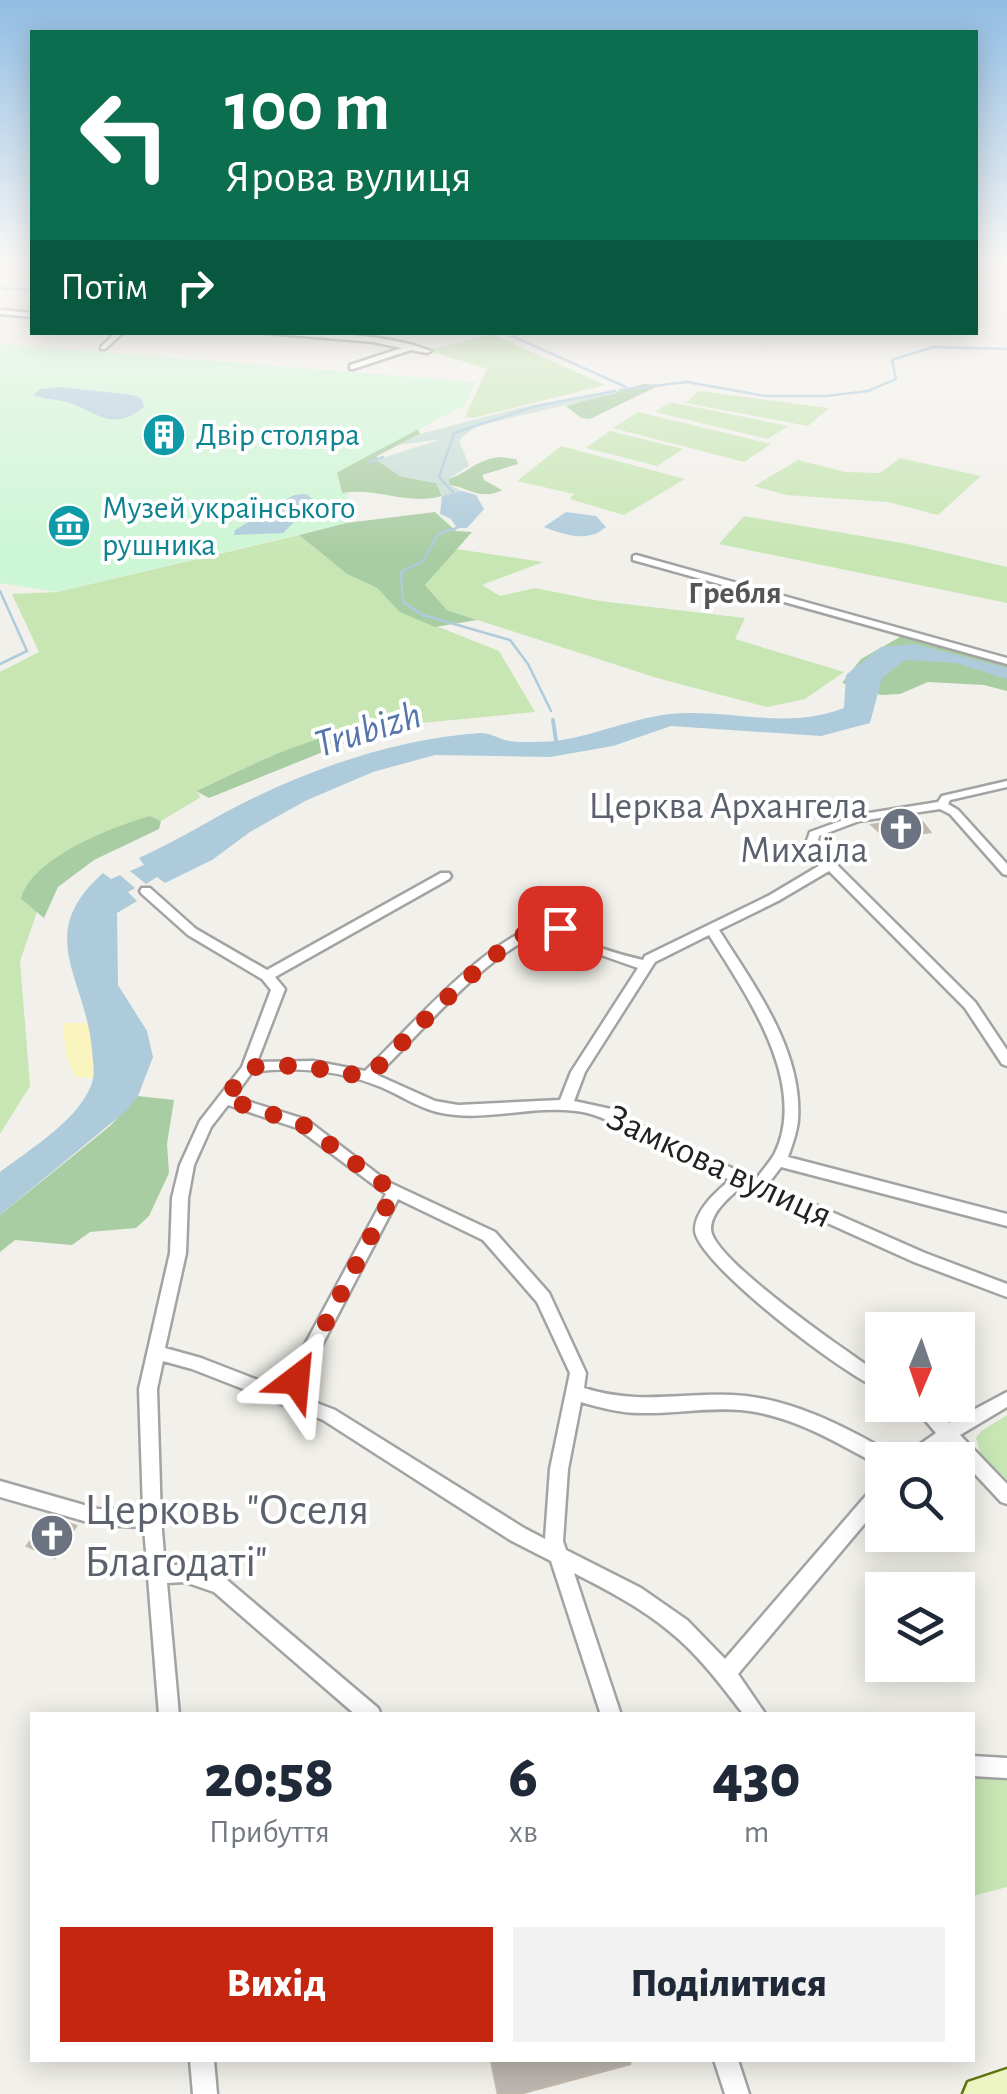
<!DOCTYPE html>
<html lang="uk">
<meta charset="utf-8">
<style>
body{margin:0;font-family:"Alegreya Sans",sans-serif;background:#f2f2f3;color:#1f2937;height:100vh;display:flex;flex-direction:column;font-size:38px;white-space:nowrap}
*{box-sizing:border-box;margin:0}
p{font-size:32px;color:#747a83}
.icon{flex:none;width:55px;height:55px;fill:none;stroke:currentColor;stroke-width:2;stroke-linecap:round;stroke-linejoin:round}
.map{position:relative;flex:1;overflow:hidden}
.details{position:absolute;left:30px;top:1712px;width:945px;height:350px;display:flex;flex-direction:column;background:#fff;border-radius:0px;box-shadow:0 5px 25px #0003}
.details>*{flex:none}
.banner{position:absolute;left:30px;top:30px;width:948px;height:305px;border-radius:0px;box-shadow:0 5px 25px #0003;background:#0b6e4f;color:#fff;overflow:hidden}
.needle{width:65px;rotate:182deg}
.tools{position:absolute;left:865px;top:1312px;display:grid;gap:20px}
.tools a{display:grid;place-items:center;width:110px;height:110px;border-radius:0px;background:#fff;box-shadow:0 5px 25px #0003;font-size:50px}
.pin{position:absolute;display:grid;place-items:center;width:85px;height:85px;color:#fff;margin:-42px;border-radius:20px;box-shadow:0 5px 15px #0006}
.me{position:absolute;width:110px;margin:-55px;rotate:29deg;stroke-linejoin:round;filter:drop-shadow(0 0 8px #0008)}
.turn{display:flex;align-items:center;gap:35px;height:210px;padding:0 30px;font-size:45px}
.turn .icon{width:130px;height:130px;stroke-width:2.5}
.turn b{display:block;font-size:70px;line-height:85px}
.then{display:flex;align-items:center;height:95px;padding:0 30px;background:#0003;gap:20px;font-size:38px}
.eta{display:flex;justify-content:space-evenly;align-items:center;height:170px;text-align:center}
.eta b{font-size:60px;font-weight:800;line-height:70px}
.primary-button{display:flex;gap:20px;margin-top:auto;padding:20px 30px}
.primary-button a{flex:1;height:115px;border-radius:0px;background:#c42610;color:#fff;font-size:40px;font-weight:800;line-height:115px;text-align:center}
.primary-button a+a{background:#f2f2f3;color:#1f2937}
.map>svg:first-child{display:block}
.grass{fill:#c7e6b4}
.forest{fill:#a9cda2}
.wetland{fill:#c8ded6}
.sand{fill:#faf5bf}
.park{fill:#ccf6d4}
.water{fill:#aecbdb}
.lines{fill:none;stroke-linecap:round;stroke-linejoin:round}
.stream-far1{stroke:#aecbdb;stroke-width:2.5}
.stream{stroke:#aecbdb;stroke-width:4}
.building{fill:#bbb6af;stroke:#c2b9ad;stroke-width:2.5}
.street-casing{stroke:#a3a3a3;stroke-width:5}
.secondary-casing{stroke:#5c740e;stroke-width:5}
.street{fill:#fff;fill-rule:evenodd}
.secondary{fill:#edf5c3;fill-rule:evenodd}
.route{stroke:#c42610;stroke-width:18;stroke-dasharray:0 32.4}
.labels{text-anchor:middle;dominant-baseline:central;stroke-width:8;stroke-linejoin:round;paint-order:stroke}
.far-culture-label{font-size:32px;fill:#0d838f;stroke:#fff;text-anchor:start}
.far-neighbourhood-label{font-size:32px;font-weight:bold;fill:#555;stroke:#fff}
.worship-label{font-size:38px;fill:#5b616d;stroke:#fff;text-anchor:end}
.street-label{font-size:38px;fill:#222;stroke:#fff}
.water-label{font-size:40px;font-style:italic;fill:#5575ab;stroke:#fff}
.near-worship-label{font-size:45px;fill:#5b616d;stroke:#fff;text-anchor:start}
</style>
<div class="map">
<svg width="1007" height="2094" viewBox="0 0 1007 2094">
<rect width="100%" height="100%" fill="#f1f0ea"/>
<g class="grass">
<polygon points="489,335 496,336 605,385 473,418 465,417 487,369 427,350"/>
<polygon points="699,391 829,408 808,426 686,403"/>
<polygon points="670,402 788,426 768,439 655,412"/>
<polygon points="638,412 771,444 744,462 613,428"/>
<polygon points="610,431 683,449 657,466 586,448"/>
<polygon points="561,446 685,479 624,515 570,499 574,494 517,481"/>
<polygon points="900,458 981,476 938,515 888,502 786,495 754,486 798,460 845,472 880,473"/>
<polygon points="744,516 908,544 1007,567 1007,603 719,544"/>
<polygon points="299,535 347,574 377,588 401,612 499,651 535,712 400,725 350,741 345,733 271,756 196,791 201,797 161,821 150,816 90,840 45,866 21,899 37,912 20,961 30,1086 0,1134 0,672 39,652 12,594 57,592"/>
<polygon points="456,549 543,562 482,585 500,596 535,588 600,601 745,618 735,639 844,672 805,699 767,707 657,678 447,610 425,585"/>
<polygon points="1007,1415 1007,1483 981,1456 976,1438 981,1431"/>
<polygon points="973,1771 1007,1773 1007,1887 973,1896"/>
</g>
<g class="forest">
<polygon points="643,384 660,385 590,419 581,418 566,406"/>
<path d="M418 428 420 434 377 456V460L400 476 436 483 442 496C407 506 377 487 342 493L336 473Z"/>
<path d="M500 457 516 459 518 464 482 475 484 480 502 490C482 501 469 488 450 485L448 479C468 473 477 459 500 457Z"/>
<polygon points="435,512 456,531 472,532 425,585 447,610 477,620 435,627 400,612 377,588 347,574 299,535 346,523"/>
<polygon points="907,633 1007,663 1007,691 984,685 928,682 900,694 881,695 842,683 861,659"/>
<path d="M346 733 350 741 209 798 196 791C244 769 293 742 346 733Z"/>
<path d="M150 816 161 821 159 829 94 860 58 887 44 918 21 899C31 858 112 827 150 816Z"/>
<polygon points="138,1096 174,1100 167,1144 169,1173 149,1216 136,1228 90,1232 72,1245 15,1240 0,1252 0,1215 110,1126"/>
</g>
<polygon class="wetland" points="614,390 618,393 476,426 459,440 469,466 448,479 450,485 462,491 442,496 436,483 400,476 377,460 376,457 379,459 442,439 398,445 420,434 520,408"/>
<polygon class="sand" points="63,1023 90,1023 94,1078 75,1077 66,1056"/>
<polygon class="park" points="0,344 476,382 465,405 337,472 342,493 348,493 346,523 57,592 0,583"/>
<g class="water">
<path d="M60 387 133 395 142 399 144 407C110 434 96 410 66 402 56 399 44 399 33 395L41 389Z"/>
<polygon points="462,491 476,495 484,509 467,528 457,528 451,519 440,514 442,496"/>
<polygon points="306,494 314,500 315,514 297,519 283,533 234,535 235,530 252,520 271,516 270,509 294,495"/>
<path d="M566 512 596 516 606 527C588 543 565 535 544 527Z"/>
<path d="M915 644 1007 668V679L956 663 905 660 882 678 870 723 821 736 671 726 613 746 550 757 435 755 373 772 305 801 250 832 212 860 165 883 157 877 146 884 130 871 144 865 139 858C163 847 185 835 208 822 291 775 385 740 480 733 492 733 498 739 509 741 522 743 542 742 555 741 601 735 644 712 691 713 745 713 792 728 844 708L846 675 881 647Z"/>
<path d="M103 873 111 879 120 875 135 888 128 892 137 901 117 913 118 985 147 1031 153 1057 138 1096 127 1110 0 1215V1172C29 1150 75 1122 90 1088 96 1076 93 1063 92 1050 86 977 33 935 103 873Z"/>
</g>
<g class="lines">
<g class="stream-far1">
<polyline points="0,288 32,289"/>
<polyline points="512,336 626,387"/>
<polyline points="620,390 687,382 765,396 826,396 868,391 896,379 892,360 933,347 1007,349"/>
<polyline points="369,462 383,457"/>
<polyline points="453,492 439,477 454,433 536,406 615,391"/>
<polyline points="457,528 438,534 423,561 401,572 403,602 423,615 510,640 528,664 551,711"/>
<polyline points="0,591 27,651 0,664"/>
</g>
<polyline class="stream" points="553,720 556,741"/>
</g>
<g class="building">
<polygon points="914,820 923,823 930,832 886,838 872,825"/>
<polygon points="49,1515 76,1526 55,1558 27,1546"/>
<polygon points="491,2060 630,2060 630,2064 519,2094 498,2094"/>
</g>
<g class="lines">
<g class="street-casing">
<g id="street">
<polygon points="0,310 32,313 32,317 0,314"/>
<polygon points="116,332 124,332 105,349 101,349 101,347"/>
<path d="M256 332C308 332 383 332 431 351L427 353 411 350 353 369H350V365L402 348 373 342Z"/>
<polygon points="636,555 1007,658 1007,664 633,560 633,556"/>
<path d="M1007 781V787L950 800 948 804 958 810 1007 864V875L1003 874 950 814 940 809 859 821 819 836 817 845 975 1002 1007 1050V1066L1002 1064 965 1008 829 871 778 901 719 930C754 986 803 1050 798 1120 797 1132 792 1146 788 1157L1007 1214V1226L781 1167 768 1184 925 1253 1007 1284V1297L914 1262 743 1185C731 1196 711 1211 711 1229 711 1259 853 1356 882 1375V1390C849 1379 696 1263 695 1230 695 1210 716 1192 730 1180 704 1168 678 1157 652 1145 626 1132 605 1114 576 1111 529 1105 483 1123 437 1112 417 1107 400 1095 381 1087 340 1070 296 1066 252 1072L234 1097 307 1120 388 1182 495 1232 549 1293 586 1373 584 1388C637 1405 678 1393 732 1395 788 1397 845 1426 892 1454L895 1460H882V1467C837 1443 793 1415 741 1410 707 1407 674 1414 641 1413 620 1413 601 1408 581 1402L568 1469 563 1541 566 1550 641 1588 687 1620 725 1659 876 1484 882 1482V1503L738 1674 766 1715H744C722 1686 698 1654 669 1631 640 1607 607 1590 574 1573L621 1715H601L551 1561 510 1540 323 1420 192 1369 163 1361 157 1389 161 1519 165 1566 185 1564 227 1580 378 1708 381 1715H356L214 1592 185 1582 167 1583 179 1715H159L144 1527 98 1525 0 1497V1481L98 1509 143 1510 139 1389 170 1253 172 1198 180 1165 200 1121 242 1067 271 990 262 979 188 935 142 894 140 891 142 888H150L196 929 267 970 441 873H449L451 876 449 879 275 977 285 989 257 1062 313 1061 365 1071C416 1022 479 944 547 921L535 897 537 894H545C549 901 552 910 556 917 573 943 614 953 643 960L645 956 770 895 822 864 805 846 810 832 857 815 938 802 942 796ZM552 928 581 948 638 968 571 1072 560 1100 458 1105 435 1101 377 1075C425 1029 489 949 552 928ZM709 935C745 993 809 1082 775 1153 770 1162 762 1171 756 1179L661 1136 611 1109 574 1101 585 1072 655 962ZM228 1105 297 1128 386 1194 281 1389 201 1358 165 1348 186 1253 188 1198 194 1165 211 1127ZM398 1199 483 1240 537 1302 570 1373 550 1469 545 1539 524 1528 335 1410 296 1395Z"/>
<polygon points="1007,1392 1007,1407 960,1435 1007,1484 1007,1504 1001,1502 947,1444 926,1460 903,1460 906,1454 936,1433 912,1405 932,1405 949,1423"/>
<polygon points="972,1756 1007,1758 1007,1778 972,1776"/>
<polygon points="190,2060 214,2060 217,2094 193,2094"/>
<polygon points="714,2060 738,2060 749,2094 725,2094"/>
</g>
</g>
<g class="secondary-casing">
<polygon id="secondary" points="1007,2069 1007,2094 963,2094 968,2082"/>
</g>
<use href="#street" class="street"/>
<use href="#secondary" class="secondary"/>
</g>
<linearGradient id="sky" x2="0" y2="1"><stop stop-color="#91bde3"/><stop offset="0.47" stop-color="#f9f8f6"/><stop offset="1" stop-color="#f9f8f6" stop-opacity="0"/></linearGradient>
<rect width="1007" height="555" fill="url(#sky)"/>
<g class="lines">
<path class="route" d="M296 1380 394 1192 302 1124 225 1099 248 1068C291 1061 325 1070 367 1077 410 1038 502 931 554 922L560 928"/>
</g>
<defs>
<g id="building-disc" transform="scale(2.25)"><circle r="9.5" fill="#0f9aa8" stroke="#fff"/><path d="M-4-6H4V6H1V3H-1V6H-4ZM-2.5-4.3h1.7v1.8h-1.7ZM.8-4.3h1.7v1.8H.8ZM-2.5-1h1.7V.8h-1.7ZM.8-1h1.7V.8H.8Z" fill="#fff"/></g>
<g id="museum-disc" transform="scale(2.25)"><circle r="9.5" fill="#0f9aa8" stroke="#fff"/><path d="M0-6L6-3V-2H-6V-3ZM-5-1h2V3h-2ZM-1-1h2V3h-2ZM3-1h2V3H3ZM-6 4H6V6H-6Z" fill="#fff"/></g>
<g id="church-disc" transform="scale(2.25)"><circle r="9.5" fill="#6b7280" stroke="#fff"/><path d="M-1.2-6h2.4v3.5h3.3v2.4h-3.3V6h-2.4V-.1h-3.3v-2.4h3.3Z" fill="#fff"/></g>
</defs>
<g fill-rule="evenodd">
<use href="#building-disc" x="164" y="435"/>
<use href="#museum-disc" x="69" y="526"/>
<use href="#church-disc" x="901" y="829"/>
<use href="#church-disc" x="52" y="1536"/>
</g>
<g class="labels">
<g class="far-culture-label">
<text x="196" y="435">Двір столяра</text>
<text x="102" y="508">Музей українського<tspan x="102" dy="37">рушника</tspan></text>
</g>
<g class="far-neighbourhood-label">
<text x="735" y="593">Гребля</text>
</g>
<g class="worship-label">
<text x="868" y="807">Церква Архангела<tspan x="868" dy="44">Михаїла</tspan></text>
</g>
<g class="street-label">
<text transform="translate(719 1167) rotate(25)">Замкова вулиця</text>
</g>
<g class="water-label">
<text transform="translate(368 730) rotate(-17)">Trubizh</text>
</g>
<g class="near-worship-label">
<text x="84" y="1510">Церковь "Оселя<tspan x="84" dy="52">Благодаті"</tspan></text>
</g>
</g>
</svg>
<div class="tools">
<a><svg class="needle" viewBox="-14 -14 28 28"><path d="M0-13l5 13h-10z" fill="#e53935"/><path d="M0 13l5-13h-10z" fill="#747a83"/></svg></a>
<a><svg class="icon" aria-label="search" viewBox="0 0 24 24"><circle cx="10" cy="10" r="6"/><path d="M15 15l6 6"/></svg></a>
<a><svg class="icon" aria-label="layers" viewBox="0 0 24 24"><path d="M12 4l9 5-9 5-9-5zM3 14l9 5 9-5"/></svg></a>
</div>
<div class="pin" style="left:560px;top:928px;background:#d93025"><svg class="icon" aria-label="arrive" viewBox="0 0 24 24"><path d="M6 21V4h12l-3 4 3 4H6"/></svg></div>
<svg class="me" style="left:296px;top:1380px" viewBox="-20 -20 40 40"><path d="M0-17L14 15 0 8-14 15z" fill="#c42610" stroke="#fff" stroke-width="4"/></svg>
<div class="banner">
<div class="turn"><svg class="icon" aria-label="left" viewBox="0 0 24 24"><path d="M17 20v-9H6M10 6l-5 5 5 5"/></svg><div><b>100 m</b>Ярова вулиця</div></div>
<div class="then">Потім<svg class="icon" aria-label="right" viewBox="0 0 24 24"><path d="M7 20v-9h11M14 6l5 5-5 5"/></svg></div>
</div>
<section class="details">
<div class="eta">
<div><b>20:58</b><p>Прибуття</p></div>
<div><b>6</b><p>хв</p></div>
<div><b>430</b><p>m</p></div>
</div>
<div class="primary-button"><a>Вихід</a><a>Поділитися</a></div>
</section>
</div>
